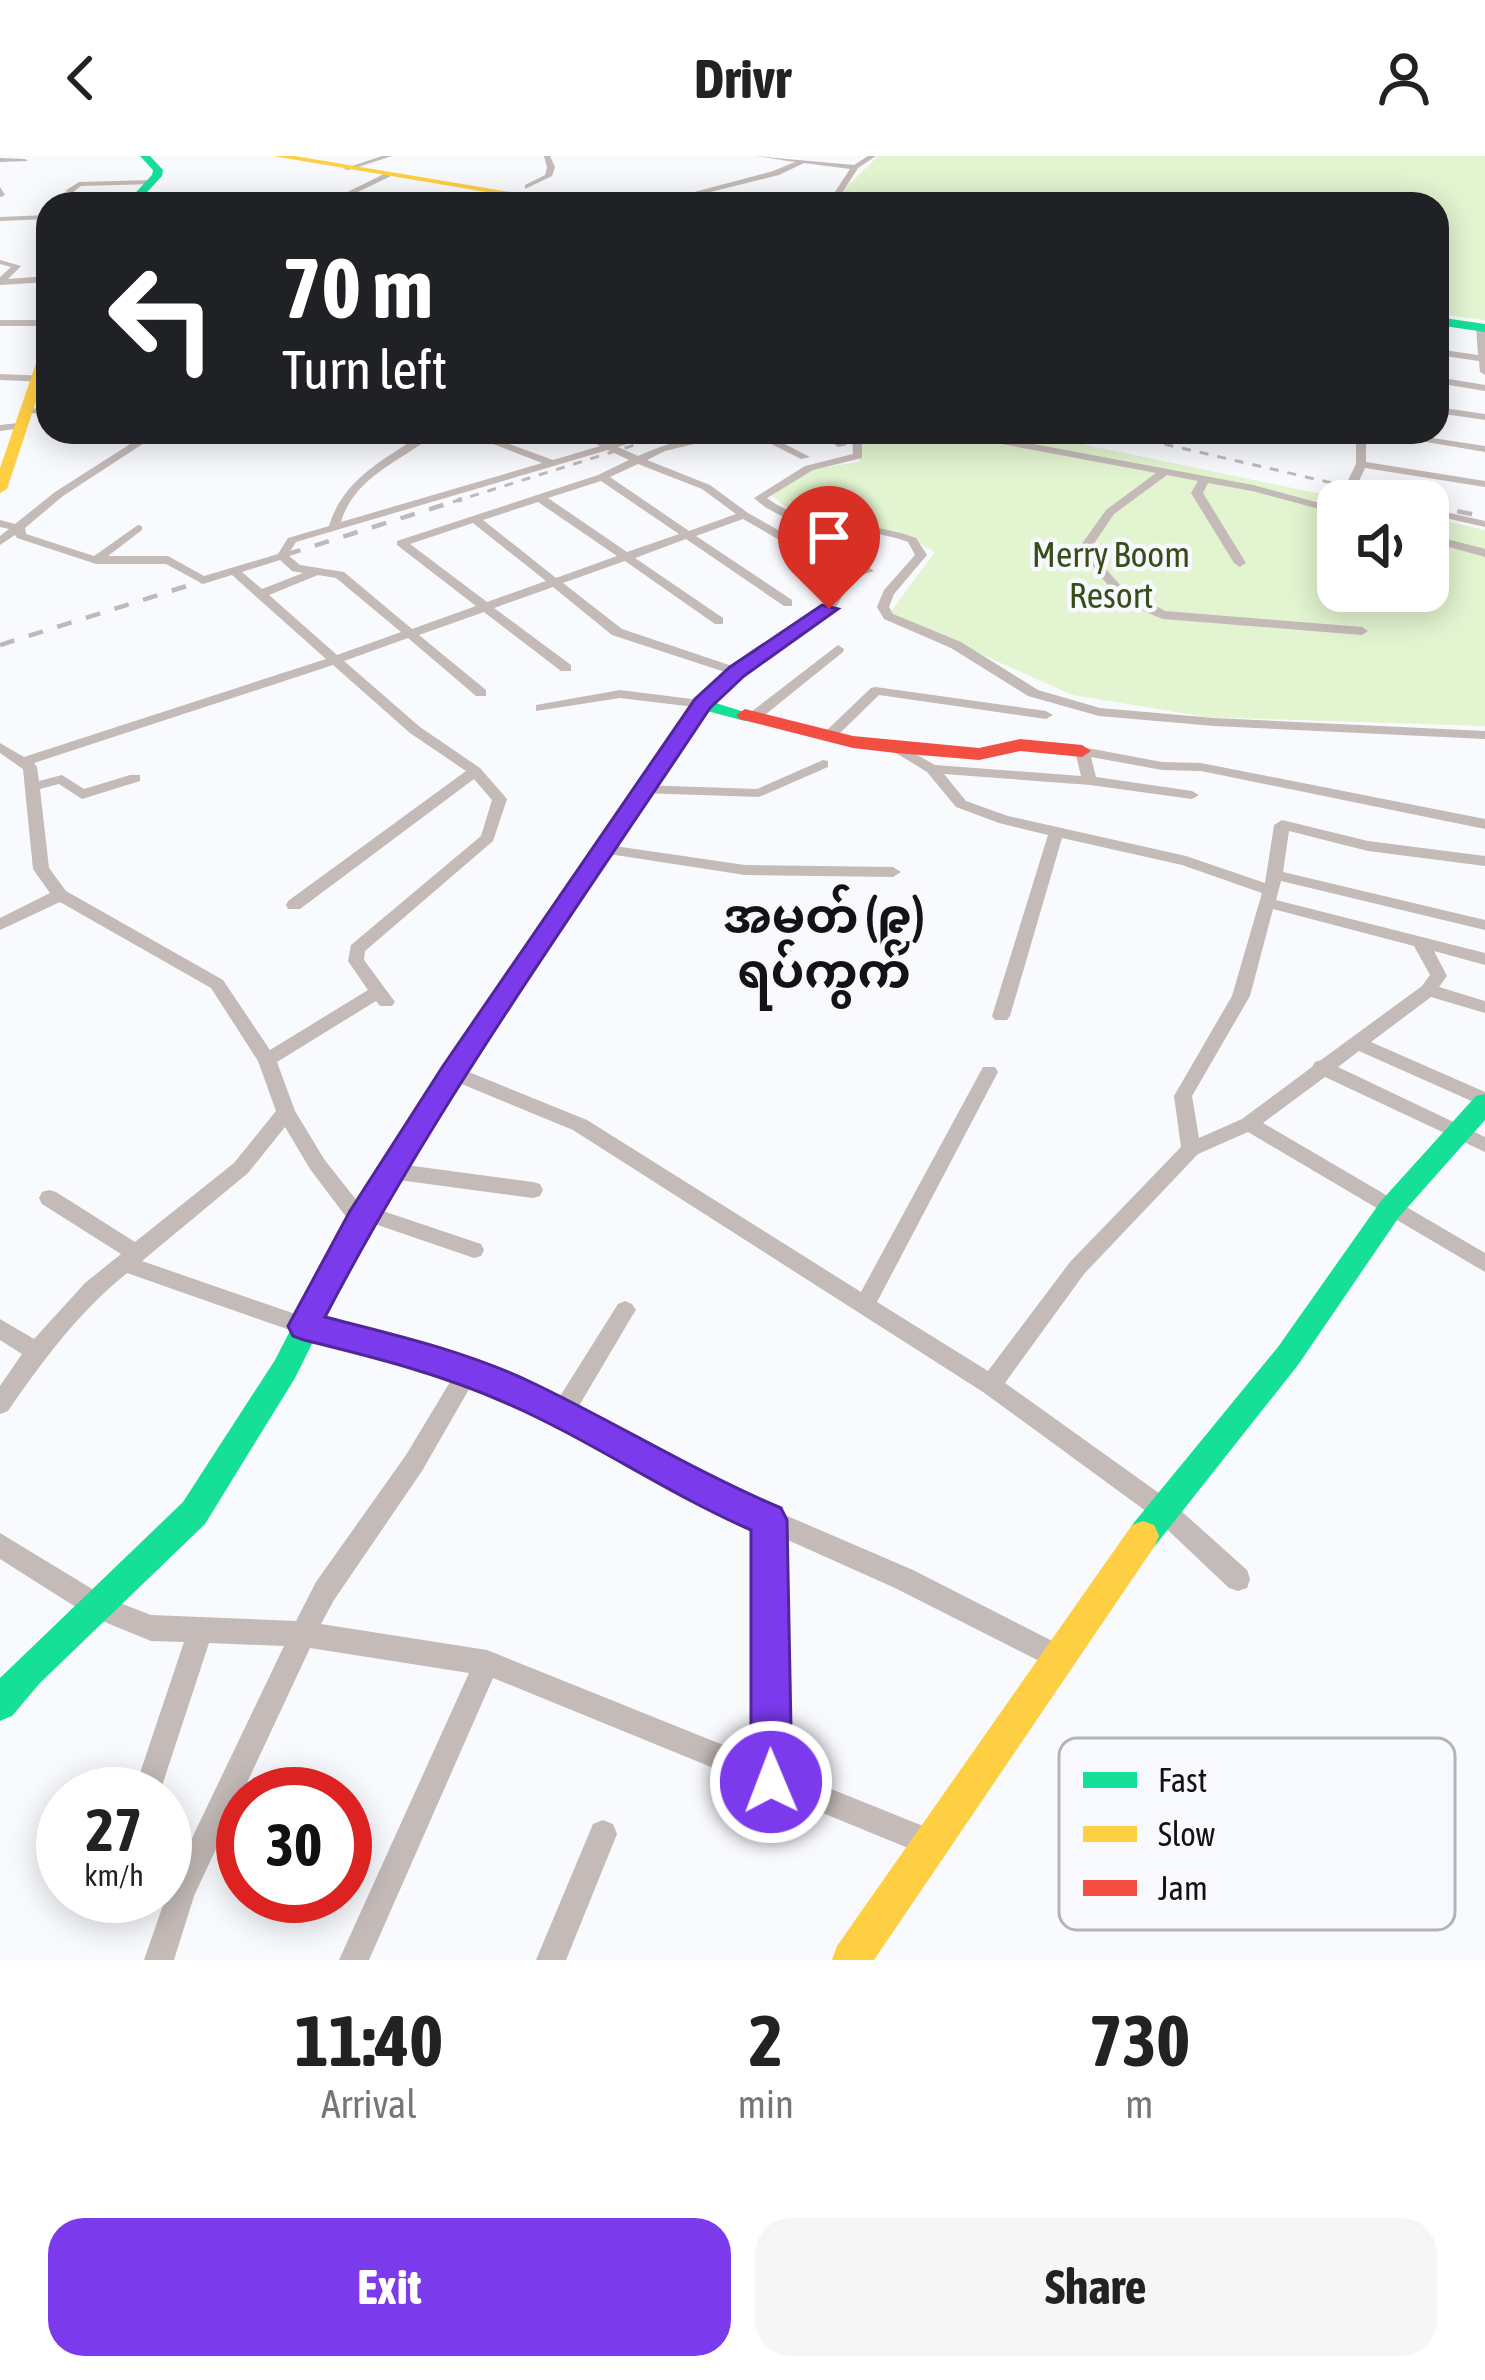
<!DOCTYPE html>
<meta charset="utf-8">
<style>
body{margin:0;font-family:"Asap Condensed","Noto Sans Myanmar",sans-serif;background:#f6f6f6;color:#222;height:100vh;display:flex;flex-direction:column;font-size:45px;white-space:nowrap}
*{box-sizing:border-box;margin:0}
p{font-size:39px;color:#767676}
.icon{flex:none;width:66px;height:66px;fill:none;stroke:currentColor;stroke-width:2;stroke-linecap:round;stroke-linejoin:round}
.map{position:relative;height:1804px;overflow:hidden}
.sheet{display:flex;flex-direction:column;background:#fff;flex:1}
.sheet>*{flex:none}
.guide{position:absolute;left:36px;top:36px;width:1413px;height:252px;border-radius:36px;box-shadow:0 6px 30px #0003;background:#202124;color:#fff;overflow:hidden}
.fabs{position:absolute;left:1317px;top:324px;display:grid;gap:24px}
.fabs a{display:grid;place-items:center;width:132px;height:132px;border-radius:24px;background:#fff;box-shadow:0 6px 30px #0003;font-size:60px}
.speed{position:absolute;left:36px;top:1611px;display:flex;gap:24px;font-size:60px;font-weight:700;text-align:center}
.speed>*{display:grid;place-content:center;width:156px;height:156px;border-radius:50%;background:#fff;box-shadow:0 6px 30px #0003;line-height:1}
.speed small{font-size:30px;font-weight:400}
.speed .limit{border:18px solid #d22;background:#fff;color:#111}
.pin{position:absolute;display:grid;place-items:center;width:102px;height:102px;color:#fff;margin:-123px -51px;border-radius:50% 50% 50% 0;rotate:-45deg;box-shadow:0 0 12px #0007}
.pin .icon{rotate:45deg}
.me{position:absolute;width:132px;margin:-66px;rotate:359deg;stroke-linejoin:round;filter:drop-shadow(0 0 9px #0008)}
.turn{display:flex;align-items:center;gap:42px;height:252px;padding:0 48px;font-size:54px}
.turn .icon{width:156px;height:156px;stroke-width:2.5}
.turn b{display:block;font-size:84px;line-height:102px}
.eta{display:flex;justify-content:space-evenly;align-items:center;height:204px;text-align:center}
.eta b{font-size:72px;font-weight:700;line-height:84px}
.cta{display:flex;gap:24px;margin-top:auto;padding:24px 48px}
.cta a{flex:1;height:138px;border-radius:36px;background:#7c3aed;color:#fff;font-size:48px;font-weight:700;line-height:138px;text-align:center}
.cta a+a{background:#f6f6f6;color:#222}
header{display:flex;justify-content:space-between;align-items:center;height:156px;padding:0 48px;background:#fff;font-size:54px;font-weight:700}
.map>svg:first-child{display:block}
.green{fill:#e2f4d0}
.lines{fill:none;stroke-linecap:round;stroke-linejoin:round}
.street{fill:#c4bab7;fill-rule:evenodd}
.fast{fill:#16e098;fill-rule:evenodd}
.slow{fill:#ffcf43;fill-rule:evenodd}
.jam{fill:#f24e42;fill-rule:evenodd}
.rail-far1{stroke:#bebaba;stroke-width:3;stroke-dasharray:9 9;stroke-linecap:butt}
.rail{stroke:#bebaba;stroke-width:4.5;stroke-dasharray:15 15;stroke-linecap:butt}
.route{fill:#7c3aed;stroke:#51269a;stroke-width:3}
.labels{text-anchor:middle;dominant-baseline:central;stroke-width:9;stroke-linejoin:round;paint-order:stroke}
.far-park-label{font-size:36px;fill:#384d18;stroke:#f8f9ff}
.quarter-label{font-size:48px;font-weight:bold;fill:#131316;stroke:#f8f9ff}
.key{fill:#f8f9ff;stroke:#b3b4b9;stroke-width:3}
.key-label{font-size:33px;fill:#131316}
</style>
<header><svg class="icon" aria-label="back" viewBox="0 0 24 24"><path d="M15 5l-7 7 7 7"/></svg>Drivr<svg class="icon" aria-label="person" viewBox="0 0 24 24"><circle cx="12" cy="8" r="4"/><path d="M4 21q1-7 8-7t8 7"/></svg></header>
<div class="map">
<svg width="1485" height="1804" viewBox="0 0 1485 1804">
<rect width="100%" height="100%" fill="#f9fafe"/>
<g class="green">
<polygon points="878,0 1485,0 1485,164 1437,158 1437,48 830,48"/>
<polygon points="866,276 1024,276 1355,345 1338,345 1338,435 1428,435 1428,361 1485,374 1485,570 1206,561 1072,539 890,457 935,396 896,375 798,361 769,337 815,313 859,306"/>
</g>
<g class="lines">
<g class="street">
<polygon points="382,0 392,0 349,14 343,13"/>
<polygon points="544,0 550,0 555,11 552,20 525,33 525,29 545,19 547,11"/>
<polygon points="755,0 854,9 868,0 876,0 858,12 835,48 827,48 850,13 804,7 779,19 662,48 649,48 773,15 795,6"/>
<polygon points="0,2 25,3 28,5 0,6"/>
<polygon points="384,18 391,20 333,48 323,48"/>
<polygon points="152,24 155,28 81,30 72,37 65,35 79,26"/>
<polygon points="0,31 5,39 1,41 0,41"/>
<polygon points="538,38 541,42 500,48 501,46"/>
<polygon points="48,59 48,63 0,65 0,61"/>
<polygon points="0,104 21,110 8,123 48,120 48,126 0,129 0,121 11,111 0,108"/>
<rect x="0" y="164" width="48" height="6"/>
<polygon points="1480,168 1485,175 1485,219 1480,216 1479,205 1437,199 1437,193 1478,199 1476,171"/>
<polygon points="0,218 48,220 48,226 0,224"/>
<polygon points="1437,221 1485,229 1485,235 1437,227"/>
<polygon points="48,250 48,256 26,258 21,255"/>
<polygon points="1437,251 1485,258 1485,264 1437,257"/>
<polygon points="19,267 24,270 23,272 0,275 0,269"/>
<path d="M149 276H161L63 340 25 372 26 378 94 400 138 369 142 370V374L108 400H168L204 420 278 398 288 382 329 370C344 321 386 303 425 276H437C403 305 355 319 341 366L542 307 462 276H477L553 304 600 290 576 276H589L610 287 648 276H664L618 291 638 300C670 285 709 276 744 276L665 295 647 304 710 329 748 357 851 415 868 411 874 415 853 422 833 456 742 519 703 552 620 542 536 555V549L620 534 700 544 728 517 612 479 553 431 494 452 571 509V515H561L484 456 419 479 486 534V540H476L408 482 344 505 420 571 480 612 507 643 493 685 365 795 364 804 395 846 392 850H380L376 845 277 906 295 955 324 1003 361 1050 365 1049 481 1088 484 1094 481 1100 474 1102 369 1066 360 1072 353 1070 310 1013 285 971 248 1017 142 1105 304 1161 419 1188 529 1230 557 1245 618 1148 625 1145 632 1148 636 1154 632 1160 576 1255 699 1322 913 1414 1068 1493 1072 1502 1068 1511 1059 1515 895 1432 781 1381 784 1614 928 1672 932 1682 928 1692 918 1696 776 1638 771 1639 761 1636 760 1631 493 1522 369 1804H339L469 1517 310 1492 194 1740 174 1804H144L171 1726 284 1490 209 1487 160 1636 154 1638 140 1636 137 1626 184 1486 151 1485 90 1460 0 1403V1377L107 1442 151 1459 296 1465 316 1426 406 1299 453 1221 418 1207 304 1179 127 1117C79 1156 43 1204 8 1255L0 1258V1230L22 1198 0 1184V1163L34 1183 85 1127 121 1098 42 1048 39 1042 42 1036 49 1034 56 1036 135 1086 234 1007 276 955 258 905 211 832 60 746 0 774V762L50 737 33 713 23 613 0 597V587L24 601 326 503 232 419 203 428 166 408H96L17 382 15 379 0 389V380L9 373 0 371V364L15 368 55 336ZM608 294 629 304 598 319 397 385V389L476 450 412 473 344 416 300 409 288 399 296 386ZM638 308 702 333 736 358 689 375 610 321ZM601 325 679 378 627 396 548 342ZM538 346 617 400 556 422 483 364ZM743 363 842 420 824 451 735 511 622 473 563 427 625 405 715 468H723V462L635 402 686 383 784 450H792V444L696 380ZM473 367 546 425 487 446 410 388ZM280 404 292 415 303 417 262 433 242 416ZM318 419 336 422 401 476 337 499 269 439ZM333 509 410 577 466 615 288 745 286 749 288 753H300L474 623 492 644 481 680 351 789 348 805 368 834 270 894 223 824 66 735 49 712 40 633 59 628 82 643 140 625V619H130L84 633 62 619 39 625 37 611 34 607ZM472 1228 513 1244 683 1338 757 1371 758 1603 487 1494 321 1468 334 1444 422 1315Z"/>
<polygon points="748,276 761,276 810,301 801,303"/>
<polygon points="818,276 830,276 847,289 838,291"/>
<path d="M852 276H862V302L813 314 767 342C808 373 868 363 916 382L927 399 894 438 889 451 893 458 961 486 1038 534 1100 552 1214 562 1485 575V583L1214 570 1099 560 1028 540 951 492 884 463 877 451 884 434 915 399 908 386C858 367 796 381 754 342L805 310 853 298Z"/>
<path d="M1235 276H1267C1260 281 1242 281 1235 276Z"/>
<polygon points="1356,276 1366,276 1366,306 1485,325 1485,331 1365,312 1354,336 1386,345 1351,342 1350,345 1338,345 1356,308"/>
<polygon points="1368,276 1393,276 1485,290 1485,296"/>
<path d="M1006 283 1253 329 1338 352V358L1252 335 1208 327 1203 337 1246 407 1240 411 1234 407 1191 337 1198 325 1167 319 1114 358 1093 389 1105 412 1121 430 1165 455 1362 471 1368 475 1362 479 1163 463C1125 449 1098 426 1081 389L1106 354 1156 317 1002 288 1001 286Z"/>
<polygon points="1428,352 1485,365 1485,371 1428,358"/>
<polygon points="1428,378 1485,393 1485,401 1428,385"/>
<polygon points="838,489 844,493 843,496 761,562 751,562 751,556"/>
<polygon points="876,531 1046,555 1053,559 1046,563 879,539 835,582 825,582 825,576 871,532"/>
<path d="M896 587 935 609 1081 620 1075 595 1082 591 1162 606 1201 607 1485 663V673L1201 615 1162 614 1091 601 1096 621 1192 635 1199 639 1192 643 1090 629 944 618 966 645 1008 660 1186 700 1265 727 1274 669 1282 664 1368 685 1485 700V710L1368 695 1289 675 1283 716 1485 764V774L1281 725 1276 744 1485 797V809L1434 795 1447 820 1439 831 1485 845V857L1431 841 1371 886 1485 936V951L1359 895 1338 911 1485 981V996L1325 921 1263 967 1485 1097V1116L1248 976 1198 998 1084 1118 1005 1227 1170 1345 1247 1414 1250 1423 1247 1432 1238 1435 1229 1432 1154 1361 983 1236 573 974 447 922 444 917 453 910 459 912 587 964 861 1136 983 911H995L998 916 877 1146 988 1215 1070 1106 1181 991 1174 940 1232 840 1262 737 1182 709 1062 682 1010 860 1007 864H995L992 860 1048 679 999 667 956 651 927 616 891 594V588ZM1273 753 1414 790 1430 819 1422 830 1321 904 1315 906 1312 911 1242 963 1199 982 1192 940 1250 840Z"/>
<polygon points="823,604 828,605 828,611 759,641 641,637 634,633 641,629 757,633"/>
<polygon points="601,688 745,709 893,711 901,716 893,721 745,719 596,696 593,693 596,690"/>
<polygon points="391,1007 533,1026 540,1028 543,1034 540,1040 533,1042 391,1023 384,1020 381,1015 384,1010"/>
<polygon points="603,1664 613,1668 617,1678 566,1804 536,1804 593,1668"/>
</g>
<g class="fast">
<polygon points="140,0 150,0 163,14 162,20 136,48 125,48 152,19 153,14"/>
<polygon points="1437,161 1485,168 1485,176 1437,169"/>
<polygon points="703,543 754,559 745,565 707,555 610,696 370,1071 295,1222 205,1368 40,1527 12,1560 0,1565 0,1522 183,1346 275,1204 351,1056 594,688 697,544"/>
<polygon points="1485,938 1485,964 1399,1061 1298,1209 1154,1391 1143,1395 1132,1391 1127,1380 1132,1369 1278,1191 1381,1045 1476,940"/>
</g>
<g class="slow">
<polygon points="273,0 295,0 582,48 558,48"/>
<polygon points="48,186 48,209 7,333 0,337 0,312 42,190"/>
<polygon points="1143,1365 1154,1369 1159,1380 1154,1391 874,1804 832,1804 837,1790 1132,1369"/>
</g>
<polygon class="jam" points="745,553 853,580 979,592 1020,583 1082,589 1091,595 1082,601 1020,595 979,604 896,597 853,592 739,563 736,559"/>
<g class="rail-far1">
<polyline points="1112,276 1410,345"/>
<polyline points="453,346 676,276"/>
</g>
<g class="rail">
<polyline points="1403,343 1410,345"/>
<polyline points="1428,349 1485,361"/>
<polyline points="0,489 462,343"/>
</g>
</g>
<path class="route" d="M822 449 838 453 744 520 710 552C578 751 436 948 325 1161 396 1179 469 1196 535 1228 618 1268 696 1316 781 1352L787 1364 792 1626 786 1640 771 1646 757 1640 751 1626V1374C666 1337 589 1283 506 1247 441 1218 373 1201 304 1184L293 1180 288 1170 350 1055 443 910 695 543 730 511Z"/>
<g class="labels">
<g class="far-park-label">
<text x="1111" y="398">Merry Boom<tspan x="1111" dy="41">Resort</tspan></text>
</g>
<g class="quarter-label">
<text x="824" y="759">အမှတ် (၉)<tspan x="824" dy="55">ရပ်ကွက်</tspan></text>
</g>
</g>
<rect x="1059" y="1582" width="396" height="192" rx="18" class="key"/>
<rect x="1083" y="1616" width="54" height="16" fill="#16e098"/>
<rect x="1083" y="1670" width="54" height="16" fill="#ffcf43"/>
<rect x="1083" y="1724" width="54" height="16" fill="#f24e42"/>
<g class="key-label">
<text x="1158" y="1636">Fast</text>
<text x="1158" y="1690">Slow</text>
<text x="1158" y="1744">Jam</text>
</g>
</svg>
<div class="fabs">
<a><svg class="icon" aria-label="sound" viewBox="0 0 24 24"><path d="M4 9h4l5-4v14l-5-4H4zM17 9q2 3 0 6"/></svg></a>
</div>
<div class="speed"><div>27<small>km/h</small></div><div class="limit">30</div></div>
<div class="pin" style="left:829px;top:453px;background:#d93025"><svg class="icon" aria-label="arrive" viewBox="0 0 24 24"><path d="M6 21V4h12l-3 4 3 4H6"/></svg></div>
<svg class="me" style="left:771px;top:1626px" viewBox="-20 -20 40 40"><circle r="17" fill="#7c3aed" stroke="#fff" stroke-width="3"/><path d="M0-11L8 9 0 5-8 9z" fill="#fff"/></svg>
<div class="guide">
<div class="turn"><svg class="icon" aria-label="left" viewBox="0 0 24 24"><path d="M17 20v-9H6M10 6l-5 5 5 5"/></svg><div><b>70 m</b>Turn left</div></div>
</div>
</div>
<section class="sheet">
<div class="eta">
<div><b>11:40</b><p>Arrival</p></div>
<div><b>2</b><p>min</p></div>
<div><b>730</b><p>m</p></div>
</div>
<div class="cta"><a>Exit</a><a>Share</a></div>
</section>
